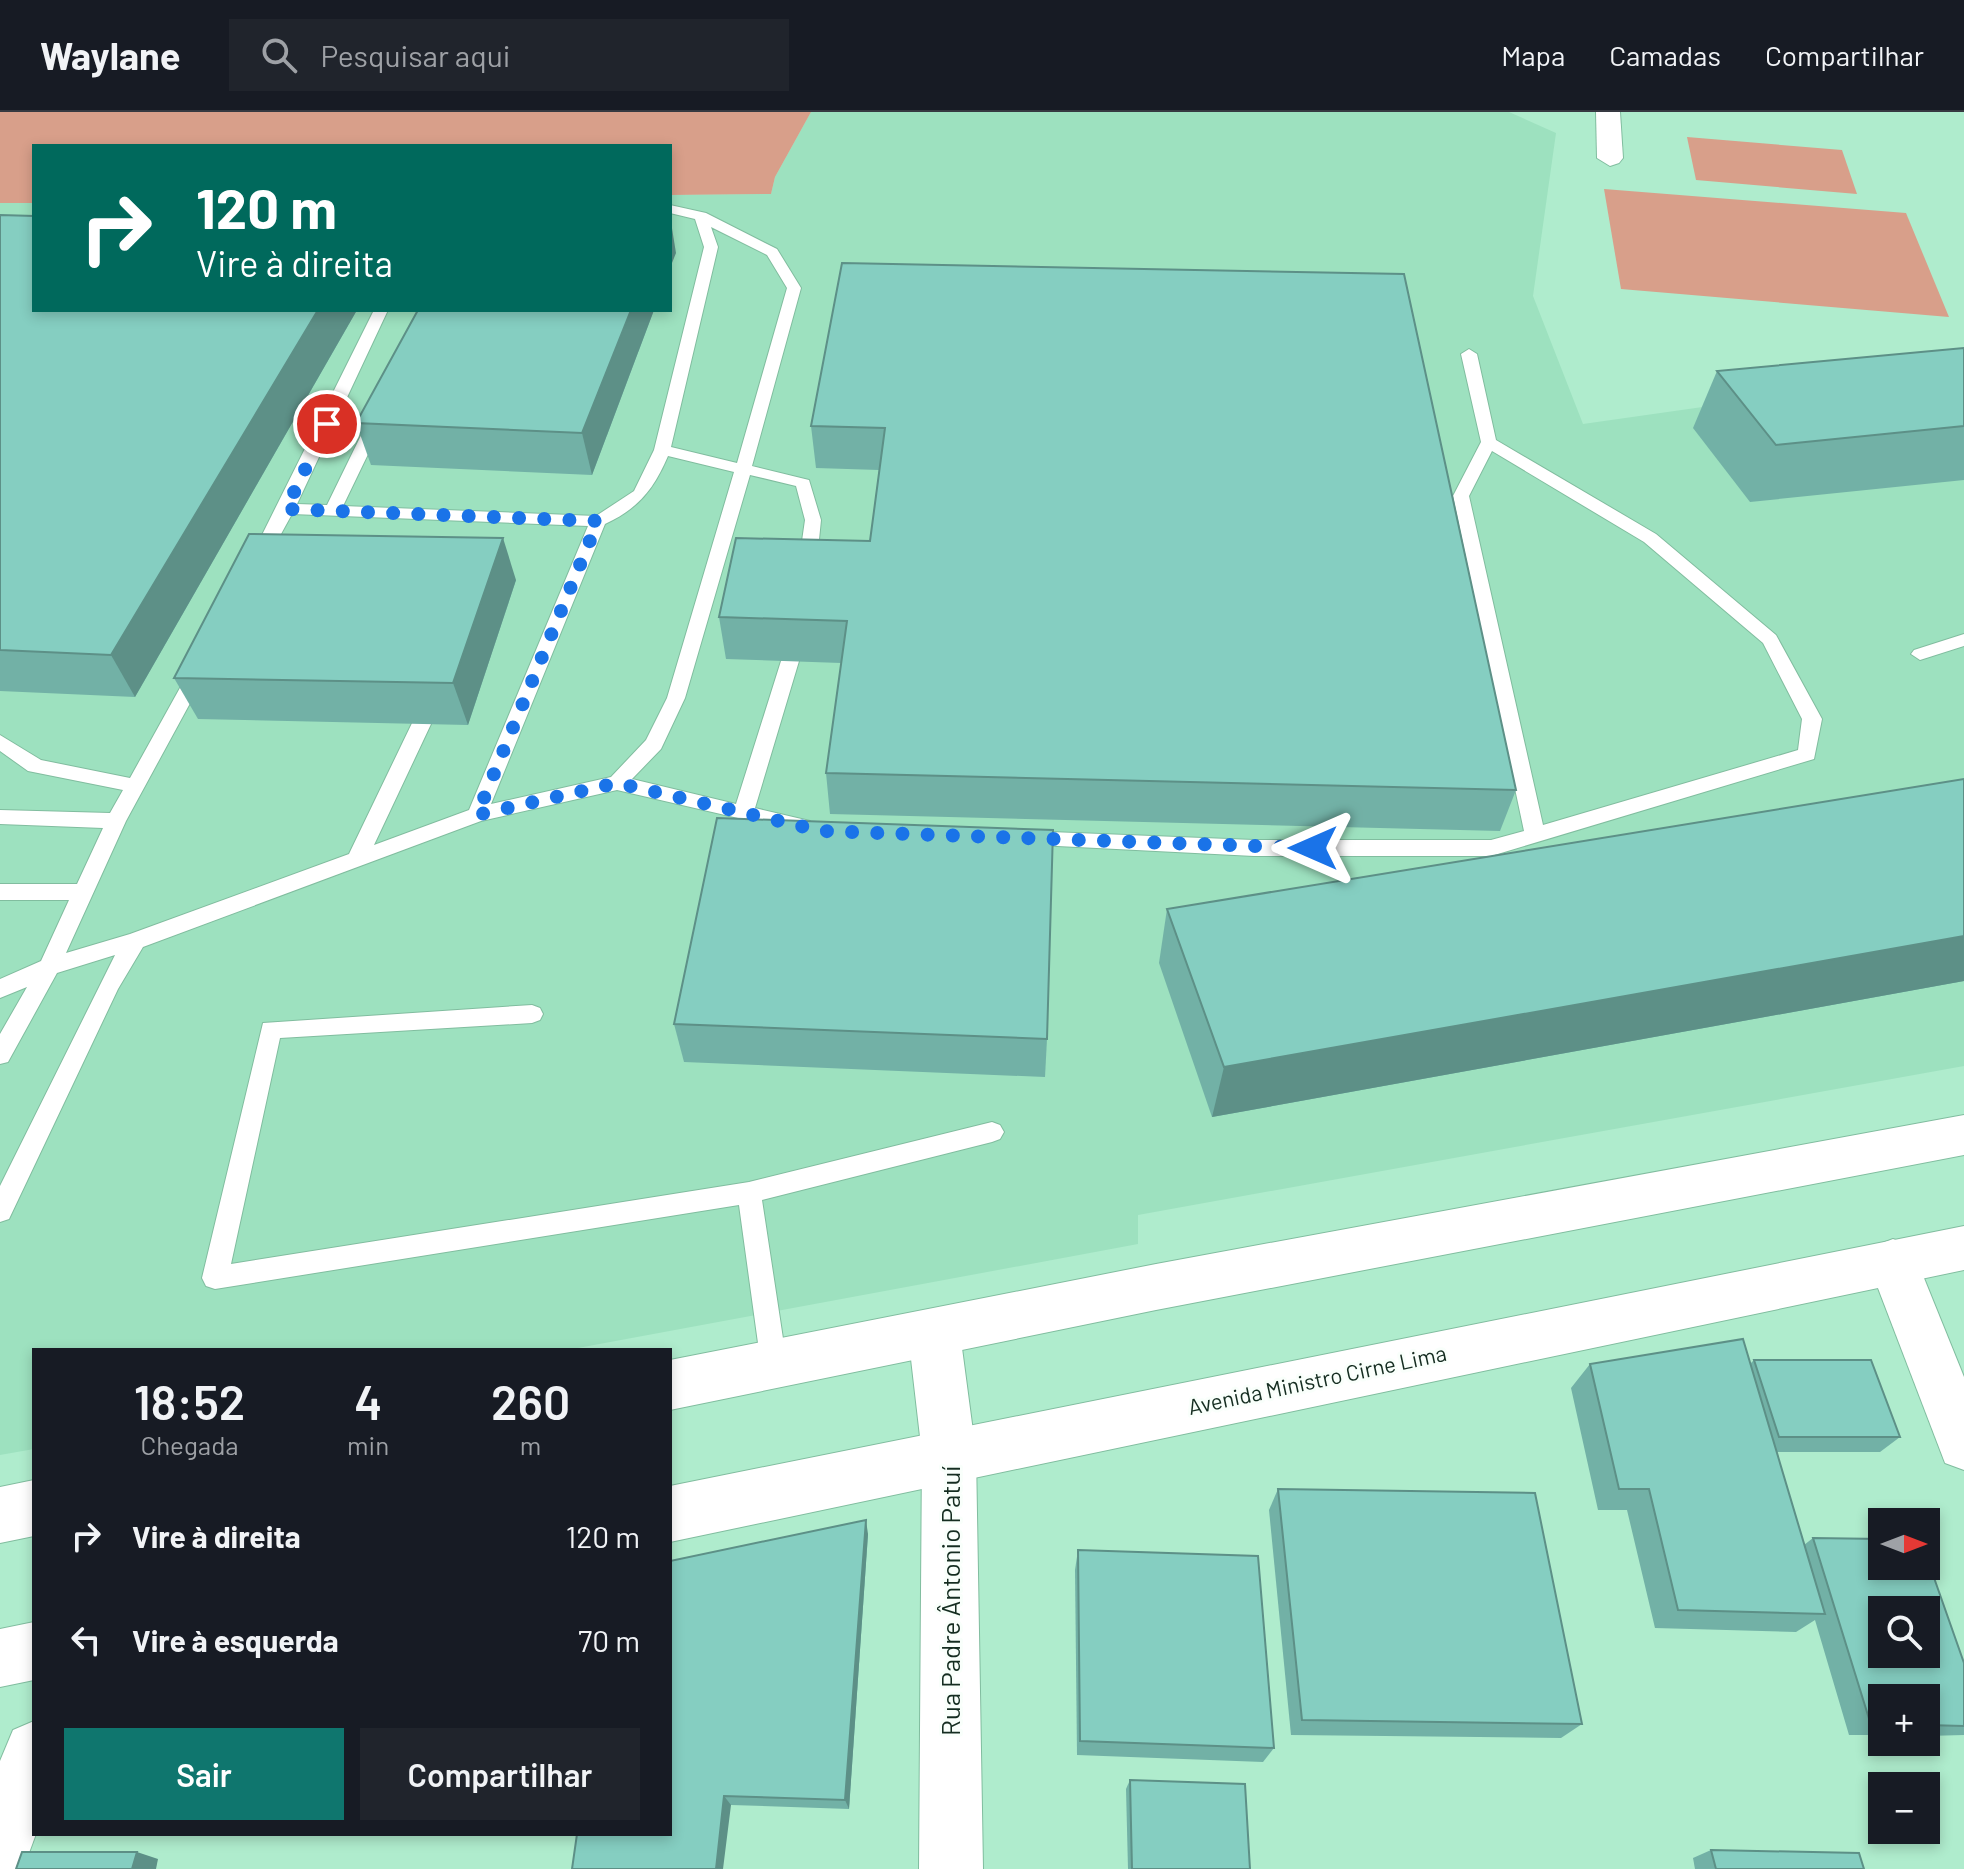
<!DOCTYPE html>
<html lang="pt">
<meta charset="utf-8">
<style>
body{margin:0;font-family:Barlow,sans-serif;background:#20242c;color:#f1f3f6;height:100vh;display:flex;flex-direction:column;font-size:30px;white-space:nowrap}
*{box-sizing:border-box;margin:0}
p{font-size:26px;color:#9ea1a6}
.icon{flex:none;width:44px;height:44px;fill:none;stroke:currentColor;stroke-width:2;stroke-linecap:round;stroke-linejoin:round}
.map{position:relative;flex:1;overflow:hidden}
.panel{position:absolute;left:32px;top:1236px;width:640px;height:488px;display:flex;flex-direction:column;background:#171b24;border-radius:0px;box-shadow:0 4px 12px #0003}
.panel>*{flex:none}
.banner{position:absolute;left:32px;top:32px;width:640px;height:168px;border-radius:0px;box-shadow:0 4px 12px #0003;background:#00695c;color:#fff;overflow:hidden}
.needle{width:52px;rotate:90deg}
.buttons{position:absolute;left:1868px;top:1396px;display:grid;gap:16px}
.buttons a{display:grid;place-items:center;width:72px;height:72px;border-radius:0px;background:#171b24;box-shadow:0 4px 12px #0003;font-size:40px}
.pin{position:absolute;display:grid;place-items:center;width:68px;height:68px;color:#fff;margin:-34px;border:4px solid #fff;border-radius:50%;box-shadow:0 2px 8px #0007}
.me{position:absolute;width:88px;margin:-44px;rotate:270deg;stroke-linejoin:round;filter:drop-shadow(0 0 6px #0008)}
.turn{display:flex;align-items:center;gap:28px;height:168px;padding:0 32px;font-size:36px}
.turn .icon{width:104px;height:104px;stroke-width:2.5}
.turn b{display:block;font-size:56px;line-height:68px}
.eta{display:flex;justify-content:space-evenly;align-items:center;height:136px;text-align:center}
.eta b{font-size:48px;font-weight:600;line-height:56px}
.button{display:flex;gap:16px;margin-top:auto;padding:16px 32px}
.button a{flex:1;height:92px;border-radius:0px;background:#0f766e;color:#fff;font-size:32px;font-weight:600;line-height:92px;text-align:center}
.button a+a{background:#20242c;color:#f1f3f6}
ul{padding:0;list-style:none}
li{display:flex;align-items:center;gap:24px;height:104px;padding:0 32px}
li div{flex:1}
li b{display:block;font-size:30px}
li em{font-style:normal}
header{display:flex;align-items:center;gap:48px;box-sizing:border-box;height:112px;padding:0 40px;background:#171b24;border-bottom:2px solid #363941}
header strong{font-size:38px}
nav{display:flex;gap:44px;margin-inline-start:auto;font-size:28px}
.search{width:560px;height:72px;background:#20242c;display:flex;align-items:center;gap:20px;box-sizing:border-box;padding:0 28px;border-radius:0px;color:#9ea1a6;font-size:30px}
.map>svg:first-child{display:block}
.built{fill:#9de1bf}
.green{fill:#d89f8a}
.lines{fill:none;stroke-linecap:round;stroke-linejoin:round}
.service-casing{stroke:#81bd9f;stroke-width:2}
.minor-casing{stroke:#81bd9f;stroke-width:2}
.primary-casing{stroke:#81bd9f;stroke-width:2}
.service{fill:#fff;fill-rule:evenodd}
.minor{fill:#fff;fill-rule:evenodd}
.primary{fill:#fff;fill-rule:evenodd}
.wall{fill:#72b1a6}
.shaded-wall{fill:#5d9087}
.building{fill:#85cec1;stroke:#5d9087;stroke-width:2;fill-rule:evenodd}
.route{stroke:#1a73e8;stroke-width:14;stroke-dasharray:0 25.2}
.labels{text-anchor:middle;dominant-baseline:central;stroke-width:6;stroke-linejoin:round;paint-order:stroke}
.street-label{font-size:22px;fill:#152d21;stroke:#f9fffb}
.near-street-label{font-size:26px;fill:#152d21;stroke:#f9fffb}
</style>
<header>
<strong>Waylane</strong>
<div class="search"><svg class="icon" aria-label="search" viewBox="0 0 24 24"><circle cx="10" cy="10" r="6"/><path d="M15 15l6 6"/></svg>Pesquisar aqui</div>
<nav><a>Mapa</a><a>Camadas</a><a>Compartilhar</a></nav>
</header>
<div class="map">
<svg width="1964" height="1757" viewBox="0 0 1964 1757">
<rect width="100%" height="100%" fill="#afeccd"/>
<polygon class="built" points="811,0 1509,0 1556,21 1533,184 1583,312 1964,258 1964,954 1138,1103 1138,1132 567,1238 34,1238 34,1337 0,1343 0,91 34,91 34,198 670,198 670,83 771,82 775,65"/>
<g class="green">
<polygon points="0,0 811,0 775,65 771,82 670,83 670,34 34,34 34,91 0,91"/>
<polygon points="1687,25 1842,38 1857,82 1696,68"/>
<polygon points="1604,77 1906,101 1949,205 1621,177"/>
</g>
<g class="lines">
<g class="service-casing">
<g id="service">
<path d="M670 93 706 101 777 137 801 176 752 354 809 368 821 408 816 457 813 461H801L798 457 805 408 796 374 750 363 685 586 661 637 632 667 736 692 781 549 790 543 797 545 799 549 755 696 810 709 813 714 810 719 803 721 617 678 481 709 143 835 118 877 9 1107 0 1110V1074L115 843 57 861 8 950 0 952V922L27 875 0 886V867L41 849 69 788H0V772H77L103 716 0 712V698L110 701 123 678 28 659 0 639V623L41 648 130 666 191 556 198 554 207 560 126 709 66 841 130 822 349 742 414 607 421 605 431 612 374 733 469 698 588 414 292 402 264 453 258 454 249 449 374 198H388L297 392 327 393 368 309 376 304 384 309 343 394 596 404 634 379 654 338 704 135 695 107 670 101ZM711 115 767 143 787 176 737 351 671 335 718 135ZM668 344 734 360 667 586 646 628 611 665 491 692 605 412C638 397 654 377 668 344Z"/>
<path d="M1469 237 1477 242 1496 328 1656 422 1776 523 1822 607 1814 647 1491 744H1254L1018 732 1015 727 1025 719 1254 728H1491L1524 719 1453 384 1481 330 1461 242ZM1492 339 1644 430 1763 531 1802 607 1798 638 1543 713 1469 384Z"/>
<polygon points="1964,522 1964,534 1920,548 1911,542 1914,538"/>
<polygon points="532,893 540,896 543,902 540,908 532,911 280,926 231,1152 749,1070 992,1010 1000,1013 1004,1020 1000,1027 992,1030 762,1088 787,1253 783,1262 774,1265 765,1262 761,1253 739,1093 215,1177 206,1174 202,1166 263,911"/>
</g>
</g>
<g class="minor-casing">
<g id="minor">
<polygon points="1596,0 1620,0 1623,46 1619,51 1610,54 1597,46"/>
<polygon points="1893,1127 1911,1134 1964,1265 1964,1358 1945,1351 1868,1150 1875,1134"/>
<polygon points="934,1197 952,1204 960,1221 976,1342 983,1757 919,1757 922,1342 908,1221 916,1204"/>
<polygon points="34,1609 36,1722 23,1757 0,1757 0,1649 13,1618"/>
</g>
</g>
<g class="primary-casing">
<g id="primary">
<polygon points="1964,1003 1964,1043 1156,1198 670,1298 670,1248 1156,1152"/>
<polygon points="1964,1114 1964,1158 670,1430 670,1374"/>
<polygon points="34,1368 34,1424 0,1431 0,1375"/>
<polygon points="34,1510 34,1568 0,1575 0,1517"/>
</g>
</g>
<use href="#service" class="service"/>
<use href="#minor" class="minor"/>
<use href="#primary" class="primary"/>
</g>
<g class="wall">
<polygon points="0,103 34,198 357,198 135,585 0,579"/>
<polygon points="842,151 1516,678 1500,719 830,702 826,661 841,551 726,547 719,505 870,429 879,358 816,356 811,314"/>
<polygon points="654,198 592,363 371,353 356,311"/>
<polygon points="1964,236 1964,368 1750,390 1693,316 1717,259"/>
<polygon points="516,468 468,613 198,607 174,566"/>
<polygon points="1964,667 1964,869 1212,1005 1159,851 1167,797"/>
<polygon points="674,912 1047,927 1045,965 684,950"/>
<polygon points="1754,1248 1900,1325 1880,1340 1777,1340 1804,1433 1813,1426 1964,1551 1964,1623 1926,1624 1926,1586 1882,1586 1882,1623 1849,1623 1815,1508 1796,1520 1655,1516 1627,1398 1598,1398 1571,1276 1590,1252 1750,1252"/>
<polygon points="1278,1377 1582,1612 1561,1626 1291,1623 1269,1398"/>
<polygon points="868,1422 849,1697 731,1693 577,1722"/>
<polygon points="1078,1438 1274,1636 1263,1650 1077,1643 1075,1458"/>
<polygon points="1130,1668 1250,1757 1128,1757 1126,1677"/>
<polygon points="1711,1738 1864,1757 1695,1757 1693,1746"/>
</g>
<g class="shaded-wall">
<polygon points="670,104 676,141 670,156"/>
<polygon points="318,198 357,198 135,585 111,543"/>
<polygon points="631,198 654,198 592,363 582,321"/>
<polygon points="503,426 516,468 468,613 453,571"/>
<polygon points="1964,824 1964,869 1212,1005 1224,955"/>
<polygon points="866,1408 868,1422 849,1697 845,1688"/>
<polygon points="724,1684 731,1693 723,1757 716,1757"/>
<polygon points="137,1740 158,1747 156,1757 132,1757"/>
</g>
<g class="building">
<polygon points="0,103 34,104 34,198 318,198 111,543 0,538"/>
<polygon points="842,151 1404,162 1516,678 826,661 847,509 719,505 736,426 870,429 885,316 811,314"/>
<polygon points="418,198 631,198 582,321 356,311"/>
<polygon points="1964,236 1964,314 1776,333 1717,259"/>
<polygon points="249,422 503,426 453,571 174,566"/>
<polygon points="1964,667 1964,824 1224,955 1167,797"/>
<polygon points="717,706 1053,718 1047,927 674,912"/>
<polygon points="1743,1227 1825,1502 1678,1498 1649,1377 1619,1377 1590,1252"/>
<polygon points="1754,1248 1871,1248 1900,1325 1779,1325"/>
<polygon points="1278,1377 1535,1381 1582,1612 1302,1608"/>
<polygon points="866,1408 845,1688 724,1684 716,1757 572,1757 577,1722 670,1722 670,1449"/>
<path d="M1813 1426 1882 1427V1454H1926V1443L1964 1551V1614L1926 1613V1586H1882V1613H1871ZM1882 1498H1926V1542H1882Z"/>
<polygon points="1078,1438 1258,1444 1274,1636 1080,1629"/>
<polygon points="1130,1668 1245,1672 1250,1757 1132,1757"/>
<polygon points="1711,1738 1859,1741 1864,1757 1716,1757"/>
<polygon points="22,1740 137,1740 132,1757 16,1757"/>
</g>
<g class="lines">
<polyline class="route" points="327,312 286,397 598,409 477,703 617,671 822,719 1313,736"/>
</g>
<g class="labels">
<g class="street-label">
<text transform="translate(1317 1267) rotate(-12)">Avenida Ministro Cirne Lima</text>
</g>
<g class="near-street-label">
<text transform="translate(949 1489) rotate(-90)">Rua Padre Ântonio Patuí</text>
</g>
</g>
</svg>
<div class="buttons">
<a><svg class="needle" viewBox="-14 -14 28 28"><path d="M0-13l5 13h-10z" fill="#e53935"/><path d="M0 13l5-13h-10z" fill="#9ea1a6"/></svg></a>
<a><svg class="icon" aria-label="search" viewBox="0 0 24 24"><circle cx="10" cy="10" r="6"/><path d="M15 15l6 6"/></svg></a>
<a>+</a>
<a>−</a>
</div>
<div class="pin" style="left:327px;top:312px;background:#d93025"><svg class="icon" aria-label="arrive" viewBox="0 0 24 24"><path d="M6 21V4h12l-3 4 3 4H6"/></svg></div>
<svg class="me" style="left:1313px;top:736px" viewBox="-20 -20 40 40"><path d="M0-17L14 15 0 8-14 15z" fill="#1a73e8" stroke="#fff" stroke-width="4"/></svg>
<div class="banner">
<div class="turn"><svg class="icon" aria-label="right" viewBox="0 0 24 24"><path d="M7 20v-9h11M14 6l5 5-5 5"/></svg><div><b>120 m</b>Vire à direita</div></div>
</div>
<section class="panel">
<div class="eta">
<div><b>18:52</b><p>Chegada</p></div>
<div><b>4</b><p>min</p></div>
<div><b>260</b><p>m</p></div>
</div>
<ul>
<li><svg class="icon" aria-label="right" viewBox="0 0 24 24"><path d="M7 20v-9h11M14 6l5 5-5 5"/></svg><div><b>Vire à direita</b></div><em>120 m</em></li>
<li><svg class="icon" aria-label="left" viewBox="0 0 24 24"><path d="M17 20v-9H6M10 6l-5 5 5 5"/></svg><div><b>Vire à esquerda</b></div><em>70 m</em></li>
</ul>
<div class="button"><a>Sair</a><a>Compartilhar</a></div>
</section>
</div>
